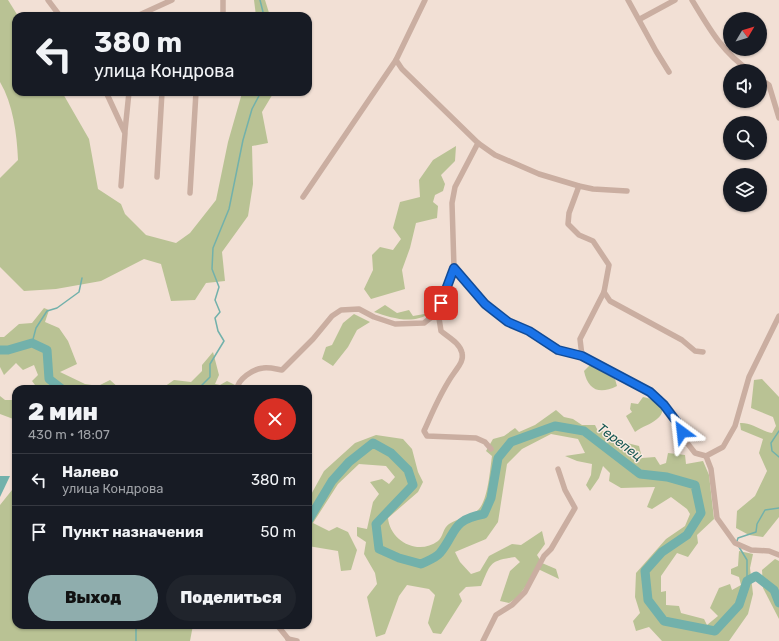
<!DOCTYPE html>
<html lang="ru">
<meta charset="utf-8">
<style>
body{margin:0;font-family:Rubik,sans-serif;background:#20242c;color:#f1f3f6;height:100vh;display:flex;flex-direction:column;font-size:15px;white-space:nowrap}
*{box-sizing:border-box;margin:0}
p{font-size:13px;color:#9ea1a6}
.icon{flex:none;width:22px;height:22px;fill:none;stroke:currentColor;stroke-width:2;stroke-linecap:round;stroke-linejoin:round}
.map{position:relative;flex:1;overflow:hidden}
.drawer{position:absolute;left:12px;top:385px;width:300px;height:244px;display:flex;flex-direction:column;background:#171b24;border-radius:12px;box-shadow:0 1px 3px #0004}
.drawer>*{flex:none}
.banner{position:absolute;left:12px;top:12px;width:300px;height:84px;border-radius:12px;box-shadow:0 1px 3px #0004;background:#171b24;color:#f1f3f6;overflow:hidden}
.needle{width:26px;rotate:52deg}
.controls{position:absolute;left:723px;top:12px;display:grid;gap:8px}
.controls a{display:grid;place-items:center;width:44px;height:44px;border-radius:50%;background:#171b24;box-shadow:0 1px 3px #0004;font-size:20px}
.pin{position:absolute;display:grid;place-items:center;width:34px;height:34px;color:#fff;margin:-17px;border-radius:8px;box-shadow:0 2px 6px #0006}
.me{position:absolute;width:44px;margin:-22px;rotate:330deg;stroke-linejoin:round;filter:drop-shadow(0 0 3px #0008)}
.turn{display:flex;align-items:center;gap:14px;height:84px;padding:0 16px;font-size:18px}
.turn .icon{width:52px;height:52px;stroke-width:2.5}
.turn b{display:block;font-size:28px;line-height:34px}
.round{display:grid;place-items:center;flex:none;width:42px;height:42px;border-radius:21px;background:#20242c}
.head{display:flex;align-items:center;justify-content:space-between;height:68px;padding:0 16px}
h1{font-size:24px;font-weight:800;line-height:30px}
.primary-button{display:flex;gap:8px;margin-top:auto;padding:8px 16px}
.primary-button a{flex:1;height:46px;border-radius:24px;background:#8fadad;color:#111;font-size:16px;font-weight:800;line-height:46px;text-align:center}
.primary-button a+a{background:#20242c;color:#f1f3f6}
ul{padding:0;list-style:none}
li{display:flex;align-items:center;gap:12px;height:52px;padding:0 16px;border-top:1px solid #363941}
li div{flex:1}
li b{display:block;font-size:15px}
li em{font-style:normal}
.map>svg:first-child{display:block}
.green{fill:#b9c294}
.water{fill:#72b1ab}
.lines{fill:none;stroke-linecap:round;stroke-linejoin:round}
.stream{stroke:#72b1ab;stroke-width:1.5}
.river{stroke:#72b1ab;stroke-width:9}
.minor{stroke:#caaea1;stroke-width:5.5}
.route-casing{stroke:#114b97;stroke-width:10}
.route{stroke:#1a73e8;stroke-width:7}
.labels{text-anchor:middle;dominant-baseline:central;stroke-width:3;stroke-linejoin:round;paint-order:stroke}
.water-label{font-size:13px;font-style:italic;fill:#175853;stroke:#faebe1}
</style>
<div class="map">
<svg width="779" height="641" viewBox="0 0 779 641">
<rect width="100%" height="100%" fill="#f2e0d5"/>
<g class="green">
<path d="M0 0H8L18 16H16V92H62L89 139 98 189 121 204 125 214 146 235 176 243 190 233 216 200 228 142 242 93 274 92 262 112 268 143 252 146 253 184 248 216 222 252 225 281 206 283 195 300 171 301 161 264 144 259 101 281 56 289 24 291 0 267V178L18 160C17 134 13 104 0 82Z"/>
<polygon points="254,0 265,0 270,16 256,16"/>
<polygon points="456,146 455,161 441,175 445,184 443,191 435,195 433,202 438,206 437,218 416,223 410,248 402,270 405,289 371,299 364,289 373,270 372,255 380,247 393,250 401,239 393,228 400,202 420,197 419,180 433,160"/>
<path d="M385 305 397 313 409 310 413 316 430 313C413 325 392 318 374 312Z"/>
<polygon points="44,308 49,310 45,322 59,328 68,341 77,364 60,372 85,384 98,386 110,380 120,389 38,389 32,381 38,375 34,365 23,370 16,363 4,375 0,367 0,337 4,337 19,324 32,323"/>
<polygon points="354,314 370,322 357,330 348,347 333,366 322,359 326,347 332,345 343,323"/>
<polygon points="213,352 219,375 215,384 220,385 227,381 235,385 233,389 161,389 174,380 191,382 202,371 202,365"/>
<path d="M590 365 615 379 617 386C599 395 588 390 584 371Z"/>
<path d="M762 379 779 397V517L763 537 749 535 736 528 737 511 755 496 767 471 759 453 763 439 741 430 740 423C751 422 761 431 772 433L776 426 773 417 751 408 754 380Z"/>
<polygon points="0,396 5,400 16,400 16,420 0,414"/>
<path d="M643 397C654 399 671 408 657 419 650 425 643 426 635 432L626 416 632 412 630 409 631 403 638 404Z"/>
<path d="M556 410 564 417 573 419 582 425H595L598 431H606L619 441 639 446 642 458 655 457 660 465 666 463 668 453 685 455 686 464 703 461 709 475 714 519 697 535 698 543 688 557 677 553 661 576V592L666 591V605L679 606 681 613 704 619 707 625 718 616 710 608 719 588 730 584 732 590 741 585 739 577 731 574V569L738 566 739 551 753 554 750 568 753 594 748 614 729 641H662L649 627 636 631 633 621 640 613 635 597 636 573 666 539 685 526 690 514 687 509 671 497 652 509 647 507 655 487 621 488 609 481 610 473 603 466 599 478 590 491 586 485 591 475 592 464 577 461 565 456 585 453 578 439 551 434 522 449 507 464 498 522 486 539 455 552 460 562 471 574 480 571 489 556 512 544 521 545 542 531 545 544 537 555 542 563 556 569 559 579 538 569 518 597 509 603 500 601 510 571 520 562 515 557C489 561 491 563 481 586L466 587 459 594 462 601 441 634 433 633 428 623 435 595 429 589 407 585 399 596 385 634 376 637 367 597 377 584 375 573 364 554 366 542 357 536V527L367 529 373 502 379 494 370 482 382 479 389 484 395 477 386 466 359 464 338 484 313 523 329 531 337 527 348 532 357 550 351 570 341 571 338 551 308 546V500L324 471 355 443 376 435 403 439 412 449 418 472 423 482 418 492 388 518C390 541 418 556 438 541 443 537 443 528 449 524 458 518 472 517 479 509 488 499 490 470 492 456L486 451 493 439 504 436 515 428 519 432 535 425Z"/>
<polygon points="16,485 16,625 193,625 190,641 0,641 0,505"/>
<polygon points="775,559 779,561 779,619 763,588 762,570"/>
</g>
<polygon class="water" points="0,476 10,476 0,497"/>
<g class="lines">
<g class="stream">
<polyline points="260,0 264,16"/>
<polyline points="32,343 36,328 47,311 57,308 79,292 82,278"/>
<polyline points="198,389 210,377 210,364 224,341 218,331 215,318 220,312 215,300 219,287 212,269 213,248 229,209 243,140 252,109 261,92"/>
<polyline points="779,431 771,443 772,451 779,457"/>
<polyline points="737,541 738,538 756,532 757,524 765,510 779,508"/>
<polyline points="739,547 747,560 747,581"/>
<polyline points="136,641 136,625"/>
</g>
<g class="river">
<polyline points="0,350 8,350 32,343 47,350 49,379 62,389"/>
<path d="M308 521 332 481 349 462 373 443 391 453 408 470 413 485 376 524 379 549 399 558 421 564C427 561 436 558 440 553 457 532 451 520 484 514L491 498 498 458 511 442 555 426 584 431 640 474 667 477 695 485 701 513 687 535 662 552 645 571 648 600 664 621 715 631 739 605 747 581 756 576 774 590 779 603"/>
</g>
<g class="minor">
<polyline points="48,0 60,16"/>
<polyline points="425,0 396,60 402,69 478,143 495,155 539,174 579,186 593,189 627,191"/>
<polyline points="628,0 656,51 669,72"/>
<path d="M692 0C709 28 722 52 750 71"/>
<polyline points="137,16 172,0"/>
<polyline points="223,16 223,0"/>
<polyline points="640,19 675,0"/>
<polyline points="760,79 769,85 779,118"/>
<polyline points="106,92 125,133 121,186"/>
<polyline points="125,131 129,92"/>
<polyline points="157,177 162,92"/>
<polyline points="579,186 569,213 568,224 579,235 593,241 609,265 604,292 580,339 582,356"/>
<polyline points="190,193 196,92"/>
<polyline points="303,197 396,60"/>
<polyline points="454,268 485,304 508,322 529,331 558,350 582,356 650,392 664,405 676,421 688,444 695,453 706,456"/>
<polyline points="604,292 610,301 682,340 695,351 703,352"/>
<path d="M438 312 441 331C448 337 460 343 462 353 464 361 458 367 454 373 441 391 433 411 424 431L427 436 476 438 485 442 491 449"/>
<path d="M237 389C238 379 253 369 263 368 269 367 276 369 282 370L313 339 332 316 341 310 359 309 374 317 395 324 424 323 438 312 454 268 452 203 455 187 478 143"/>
<polyline points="706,456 723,447 735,426 749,377 779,316"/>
<polyline points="706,456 711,469 717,518 735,543 751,550 769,551 779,555"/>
<polyline points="277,625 290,641"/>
<polyline points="288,639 297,641"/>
<polyline points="483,641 496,615 512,605 525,592 544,556 551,549 575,508 565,490 558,469"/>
</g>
</g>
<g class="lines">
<g class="route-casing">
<polyline id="route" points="441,303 454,268 485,304 508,322 529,331 558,350 582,356 650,392 664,405 676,421 682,432"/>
</g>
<use href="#route" class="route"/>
</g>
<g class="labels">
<g class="water-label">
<text transform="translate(620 442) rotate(37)">Терепец</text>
</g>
</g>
</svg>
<div class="controls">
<a><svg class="needle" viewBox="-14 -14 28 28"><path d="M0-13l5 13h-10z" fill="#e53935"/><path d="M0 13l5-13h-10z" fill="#9ea1a6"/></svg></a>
<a><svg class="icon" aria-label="sound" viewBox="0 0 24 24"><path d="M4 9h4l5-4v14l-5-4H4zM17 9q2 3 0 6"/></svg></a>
<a><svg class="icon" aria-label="search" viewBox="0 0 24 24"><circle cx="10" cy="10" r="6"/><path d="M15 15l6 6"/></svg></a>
<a><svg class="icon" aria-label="layers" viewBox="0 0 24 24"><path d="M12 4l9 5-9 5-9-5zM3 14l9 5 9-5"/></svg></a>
</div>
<div class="pin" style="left:441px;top:303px;background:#d93025"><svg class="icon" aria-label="arrive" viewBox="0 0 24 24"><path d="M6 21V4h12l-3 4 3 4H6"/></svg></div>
<svg class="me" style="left:682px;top:432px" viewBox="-20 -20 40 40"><path d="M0-17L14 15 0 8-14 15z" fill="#1a73e8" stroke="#fff" stroke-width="4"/></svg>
<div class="banner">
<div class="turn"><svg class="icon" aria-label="left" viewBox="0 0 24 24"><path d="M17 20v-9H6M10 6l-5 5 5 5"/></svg><div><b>380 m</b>улица Кондрова</div></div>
</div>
<section class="drawer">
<div class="head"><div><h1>2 мин</h1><p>430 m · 18:07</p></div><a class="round" style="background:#d93025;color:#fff"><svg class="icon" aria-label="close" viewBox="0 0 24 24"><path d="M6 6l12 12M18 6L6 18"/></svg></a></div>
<ul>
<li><svg class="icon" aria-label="left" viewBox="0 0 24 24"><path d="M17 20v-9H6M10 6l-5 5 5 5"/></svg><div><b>Налево</b><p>улица Кондрова</p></div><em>380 m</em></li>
<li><svg class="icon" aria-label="arrive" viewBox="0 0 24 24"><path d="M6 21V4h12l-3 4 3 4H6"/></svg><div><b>Пункт назначения</b></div><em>50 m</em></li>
</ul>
<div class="primary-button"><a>Выход</a><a>Поделиться</a></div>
</section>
</div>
